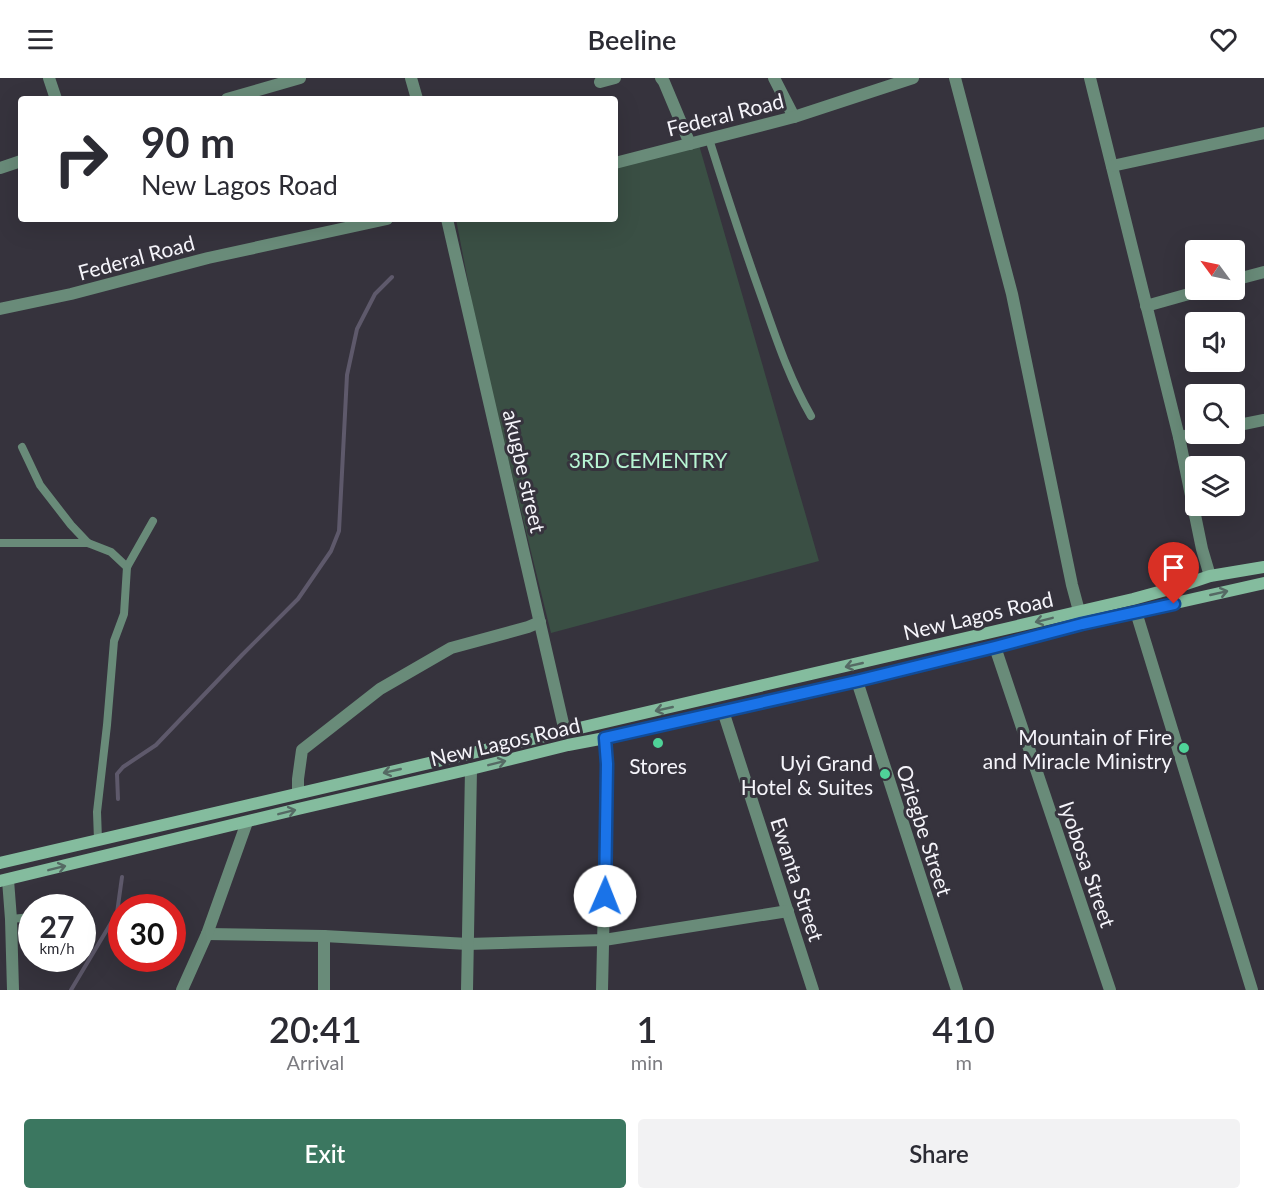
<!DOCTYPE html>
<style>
body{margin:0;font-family:Lato,sans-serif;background:#f2f2f3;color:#2b2b33;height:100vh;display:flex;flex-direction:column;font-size:22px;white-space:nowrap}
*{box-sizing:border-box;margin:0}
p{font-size:20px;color:#7c7c81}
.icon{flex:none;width:33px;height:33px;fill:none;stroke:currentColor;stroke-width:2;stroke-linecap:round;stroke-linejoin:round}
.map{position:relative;height:912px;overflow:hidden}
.side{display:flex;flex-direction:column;background:#fff;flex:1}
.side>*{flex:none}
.top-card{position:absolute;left:18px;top:18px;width:600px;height:126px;border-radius:6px;box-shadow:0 6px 24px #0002;background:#fff;color:#2b2b33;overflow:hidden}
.needle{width:39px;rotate:303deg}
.tools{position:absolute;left:1185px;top:162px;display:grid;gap:12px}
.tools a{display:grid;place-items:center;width:60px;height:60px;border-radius:6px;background:#fff;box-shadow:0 6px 24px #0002;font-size:30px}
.speed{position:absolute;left:18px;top:816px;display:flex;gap:12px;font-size:30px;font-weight:700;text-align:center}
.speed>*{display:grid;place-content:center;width:78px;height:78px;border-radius:50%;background:#fff;box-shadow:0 6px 24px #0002;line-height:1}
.speed small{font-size:15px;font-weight:400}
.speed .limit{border:9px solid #d22;background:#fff;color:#111}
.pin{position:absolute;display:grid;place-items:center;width:51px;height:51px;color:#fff;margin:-62px -26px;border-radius:50% 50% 50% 0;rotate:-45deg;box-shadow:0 0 6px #0007}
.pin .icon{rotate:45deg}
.me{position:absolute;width:66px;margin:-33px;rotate:1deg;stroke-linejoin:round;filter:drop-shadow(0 0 4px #0008)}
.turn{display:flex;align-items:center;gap:21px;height:126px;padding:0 24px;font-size:27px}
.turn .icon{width:78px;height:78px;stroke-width:2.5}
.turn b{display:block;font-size:42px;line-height:51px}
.eta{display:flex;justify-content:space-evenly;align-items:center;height:102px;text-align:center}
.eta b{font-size:36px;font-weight:600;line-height:42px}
.primary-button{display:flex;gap:12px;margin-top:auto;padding:12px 24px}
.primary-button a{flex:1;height:69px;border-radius:6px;background:#3b7760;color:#fff;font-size:24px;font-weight:600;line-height:69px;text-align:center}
.primary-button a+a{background:#f2f2f3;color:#2b2b33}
header{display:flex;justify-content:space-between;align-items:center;height:78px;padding:0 24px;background:#fff;font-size:27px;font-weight:600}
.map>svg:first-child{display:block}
.green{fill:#3a4f44}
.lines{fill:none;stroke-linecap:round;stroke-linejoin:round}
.stream{stroke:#5e596b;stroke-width:4}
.service{stroke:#698b79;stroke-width:8}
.minor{stroke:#698b79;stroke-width:12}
.tertiary{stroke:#698b79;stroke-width:12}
.secondary{stroke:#84bc9e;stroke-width:12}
.oneway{stroke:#556a64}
.route-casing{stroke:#114b97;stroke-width:15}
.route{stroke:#1a73e8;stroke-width:10}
.poi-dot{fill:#4fd398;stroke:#36333d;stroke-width:2}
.labels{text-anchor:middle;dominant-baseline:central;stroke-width:6;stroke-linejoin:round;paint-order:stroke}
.street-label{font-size:21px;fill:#f5f4fa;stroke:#36333d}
.park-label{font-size:21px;fill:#b7f5d3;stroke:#36333d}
.poi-label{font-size:21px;fill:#f5f4fa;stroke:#36333d;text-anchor:end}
</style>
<header><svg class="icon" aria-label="menu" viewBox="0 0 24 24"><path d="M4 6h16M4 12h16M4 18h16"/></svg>Beeline<svg class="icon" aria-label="heart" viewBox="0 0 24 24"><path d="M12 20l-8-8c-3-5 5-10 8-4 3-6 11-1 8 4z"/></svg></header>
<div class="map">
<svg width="1264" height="912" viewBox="0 0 1264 912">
<rect width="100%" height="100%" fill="#36333d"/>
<polygon class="green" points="699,67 819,483 551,555 480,266 456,141 615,141 615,90"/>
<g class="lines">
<g class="stream">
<polyline points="118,721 117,696 123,689 156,667 242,577 298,521 331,473 339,453 347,297 357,251 375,216 392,199"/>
<polyline points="71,912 117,835 122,799"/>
</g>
<g class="service">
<path d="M709 61C726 115 744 170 763 223 777 263 790 302 811 338"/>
<polyline points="22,369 40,407 71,447 88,465"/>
<polyline points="0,465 88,465 111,474 127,489"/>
<polyline points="98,762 97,734 107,647 114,563 124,536 127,489 153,443"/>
<polyline points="82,835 83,835"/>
<polyline points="11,841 32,839"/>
</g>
<g class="minor">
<polyline points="49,0 56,21"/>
<polyline points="411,0 417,21"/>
<polyline points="661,0 664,4 690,66"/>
<polyline points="774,0 794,39"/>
<polyline points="955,0 1012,216 1072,507 1079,533"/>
<polyline points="1090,0 1179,359 1202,471 1210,498"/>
<polyline points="600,4 615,0"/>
<polyline points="227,21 300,0"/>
<polyline points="1112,88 1264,55"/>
<polyline points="0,90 21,83"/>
<polyline points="447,141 565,654"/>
<polyline points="1234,202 1264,194"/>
<polyline points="1146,228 1203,212"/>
<polyline points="1234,348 1264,342"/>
<polyline points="1179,359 1197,356"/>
<polyline points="1136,534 1252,912"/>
<polyline points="995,569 1110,912"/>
<polyline points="857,603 957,912"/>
<polyline points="723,633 813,912"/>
<polyline points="298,715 298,701 302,672 380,611 451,570 528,549 540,544"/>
<polyline points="8,802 11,841 13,912"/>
<polyline points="207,856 324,858 468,866 604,862 788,833"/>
<polyline points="324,912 324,858"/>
<polyline points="467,912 471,691"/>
<polyline points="602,912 607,686 605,660"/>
</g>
<g class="tertiary">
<polyline points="615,85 794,39 913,0"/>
<polyline points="0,231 71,216 208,180 387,141"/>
<polyline points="182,912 207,856 247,744"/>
</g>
<g class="secondary">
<polyline points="0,785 1133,521 1177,509 1210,498 1264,489"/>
<polyline points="0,803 298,731 471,691 568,667 605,660 857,603 995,569 1082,546 1264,505"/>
</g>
</g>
<defs><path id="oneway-shaft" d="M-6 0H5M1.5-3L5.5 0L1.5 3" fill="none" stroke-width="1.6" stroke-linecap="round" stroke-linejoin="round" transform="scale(1.5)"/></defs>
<g class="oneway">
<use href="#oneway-shaft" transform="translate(1219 515) rotate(-13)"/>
<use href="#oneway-shaft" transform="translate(1044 542) rotate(166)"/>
<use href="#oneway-shaft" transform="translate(854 587) rotate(167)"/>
<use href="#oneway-shaft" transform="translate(664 631) rotate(167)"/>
<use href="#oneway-shaft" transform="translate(497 685) rotate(-14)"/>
<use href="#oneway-shaft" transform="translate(392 693) rotate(167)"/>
<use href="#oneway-shaft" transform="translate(287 734) rotate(-14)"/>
<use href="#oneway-shaft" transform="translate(57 790) rotate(-14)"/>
</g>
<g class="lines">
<g class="route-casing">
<polyline id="route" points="605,818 607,686 605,660 857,603 995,569 1082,546 1174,526"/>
</g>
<use href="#route" class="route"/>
</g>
<g class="poi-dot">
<circle cx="658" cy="665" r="6"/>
<circle cx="1184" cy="670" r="6"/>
<circle cx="885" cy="696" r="6"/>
</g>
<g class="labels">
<g class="street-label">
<text transform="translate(725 36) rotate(-14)">Federal Road</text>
<text transform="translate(136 179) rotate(-15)">Federal Road</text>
<text transform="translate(525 393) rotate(77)">akugbe street</text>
<text transform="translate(978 537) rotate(-13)">New Lagos Road</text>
<text transform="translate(505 663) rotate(-13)">New Lagos Road</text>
<text transform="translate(925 752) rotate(72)">Oziegbe Street</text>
<text transform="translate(1088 786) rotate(71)">Iyobosa Street</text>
<text transform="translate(798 801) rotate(72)">Ewanta Street</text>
</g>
<g class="park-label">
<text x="648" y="381">3RD CEMENTRY</text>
</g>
<g class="poi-label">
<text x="1172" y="658">Mountain of Fire<tspan x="1172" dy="24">and Miracle Ministry</tspan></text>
<text x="873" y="684">Uyi Grand<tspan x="873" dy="24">Hotel &amp; Suites</tspan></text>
<text x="658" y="687" text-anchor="middle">Stores</text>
</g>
</g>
</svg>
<div class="tools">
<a><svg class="needle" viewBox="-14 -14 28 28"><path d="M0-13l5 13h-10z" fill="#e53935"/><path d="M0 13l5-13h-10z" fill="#7c7c81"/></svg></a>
<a><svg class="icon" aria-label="sound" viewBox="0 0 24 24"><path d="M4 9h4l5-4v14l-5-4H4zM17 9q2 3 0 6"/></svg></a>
<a><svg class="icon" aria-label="search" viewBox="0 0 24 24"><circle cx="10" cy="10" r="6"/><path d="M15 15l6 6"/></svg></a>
<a><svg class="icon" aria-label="layers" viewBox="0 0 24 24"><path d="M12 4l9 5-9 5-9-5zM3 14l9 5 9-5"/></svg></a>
</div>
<div class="speed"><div>27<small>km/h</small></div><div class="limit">30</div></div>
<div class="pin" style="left:1174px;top:526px;background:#d93025"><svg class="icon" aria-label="arrive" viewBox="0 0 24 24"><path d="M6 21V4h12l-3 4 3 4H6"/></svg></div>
<svg class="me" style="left:605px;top:818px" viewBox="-20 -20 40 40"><circle r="19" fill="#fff"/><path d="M0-13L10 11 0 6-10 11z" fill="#1a73e8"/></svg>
<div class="top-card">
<div class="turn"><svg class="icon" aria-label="right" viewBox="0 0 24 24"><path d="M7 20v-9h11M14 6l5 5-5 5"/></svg><div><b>90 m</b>New Lagos Road</div></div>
</div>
</div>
<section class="side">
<div class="eta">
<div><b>20:41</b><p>Arrival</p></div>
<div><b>1</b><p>min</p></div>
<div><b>410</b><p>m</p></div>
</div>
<div class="primary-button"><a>Exit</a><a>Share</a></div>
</section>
